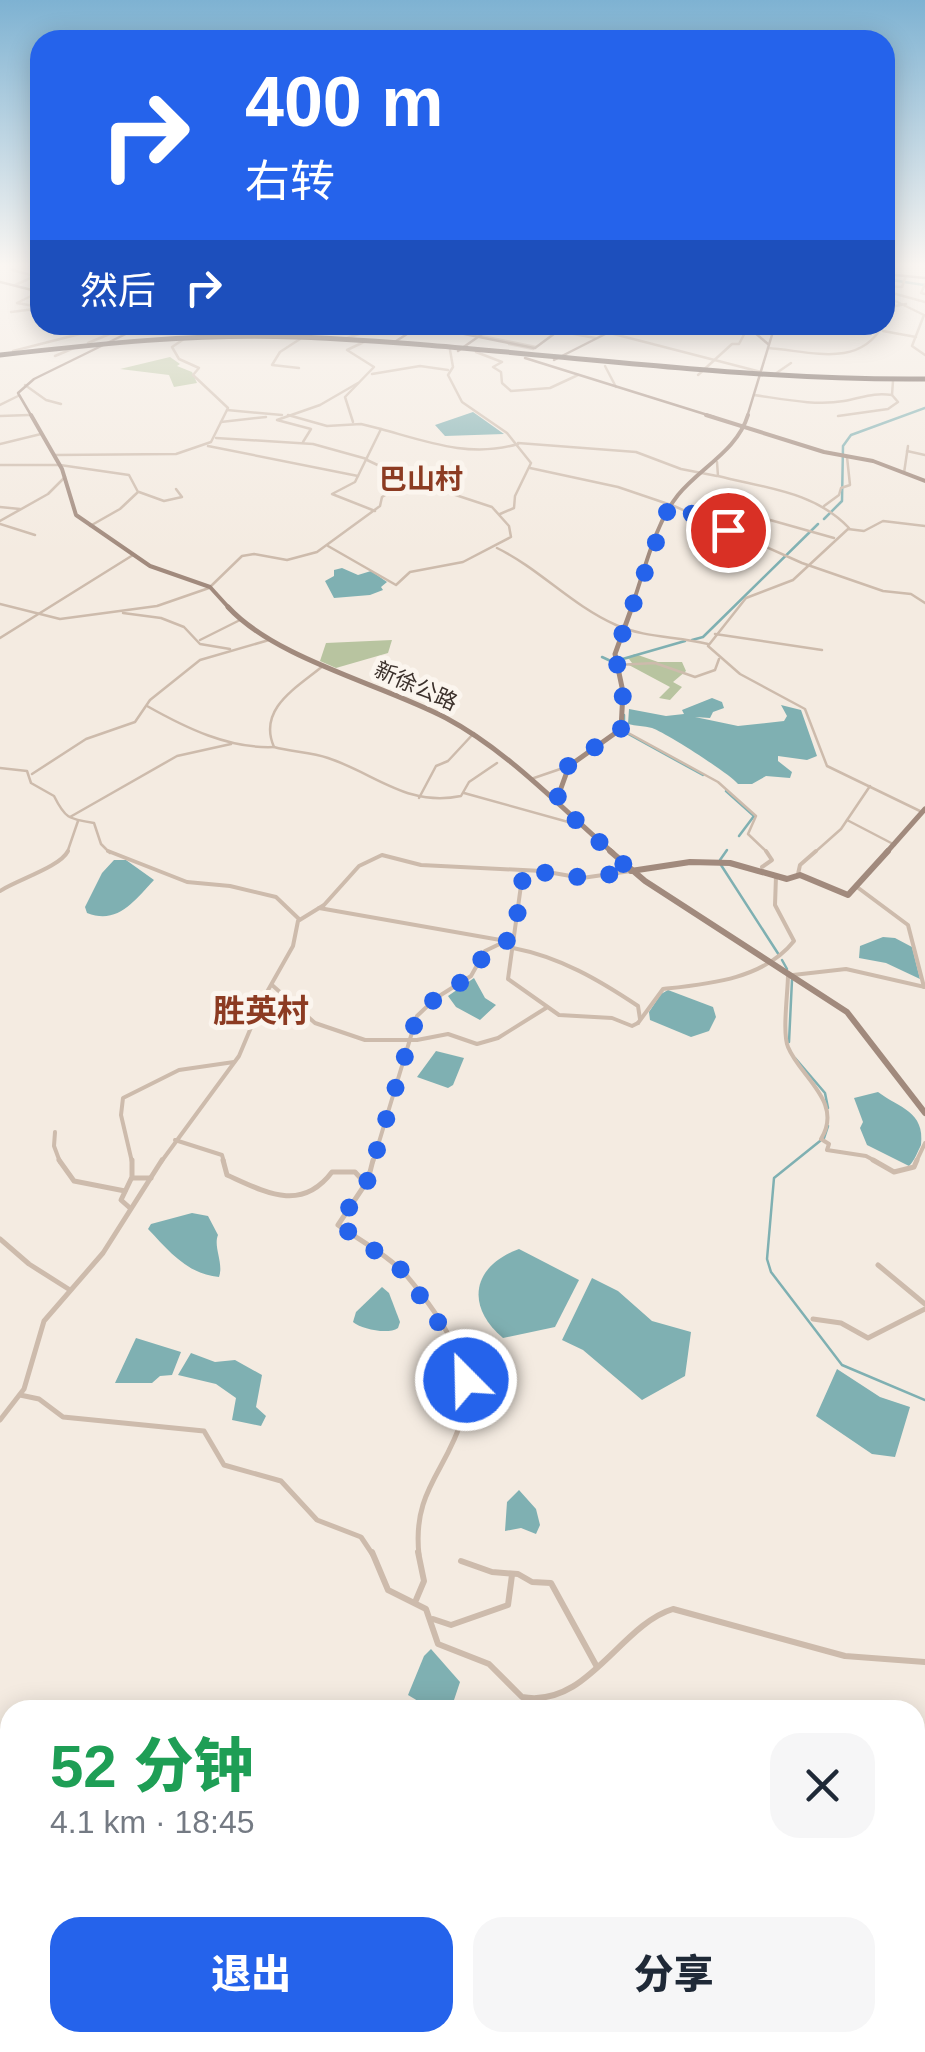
<!DOCTYPE html>
<html lang="zh">
<meta charset="utf-8">
<style>
body{margin:0;font-family:Arial,"Noto Sans SC",sans-serif;background:#f6f6f7;color:#1f2937;height:100vh;display:flex;flex-direction:column;font-size:38px;white-space:nowrap}
*{box-sizing:border-box;margin:0}
p{font-size:32px;color:#747a83}
.icon{flex:none;width:55px;height:55px;fill:none;stroke:currentColor;stroke-width:2;stroke-linecap:round;stroke-linejoin:round}
.map{position:relative;flex:1;overflow:hidden}
.drawer{position:absolute;left:0px;top:1700px;width:925px;height:352px;display:flex;flex-direction:column;background:#fff;border-radius:30px 30px 0 0;box-shadow:0 5px 25px #0003}
.drawer>*{flex:none}
.hud{position:absolute;left:30px;top:30px;width:865px;height:305px;border-radius:30px;box-shadow:0 5px 25px #0003;background:#2563eb;color:#fff;overflow:hidden}
.pin{position:absolute;display:grid;place-items:center;width:85px;height:85px;color:#fff;margin:-42px;border:5px solid #fff;border-radius:50%;box-shadow:0 2px 10px #0007}
.me{position:absolute;width:110px;margin:-55px;rotate:337deg;stroke-linejoin:round;filter:drop-shadow(0 0 8px #0008)}
.turn{display:flex;align-items:center;gap:35px;height:210px;padding:0 50px;font-size:45px}
.turn .icon{width:130px;height:130px;stroke-width:2.5}
.turn b{display:block;font-size:70px;line-height:85px}
.then{display:flex;align-items:center;height:95px;padding:0 50px;background:#0003;gap:20px;font-size:38px}
.round{display:grid;place-items:center;flex:none;width:105px;height:105px;border-radius:30px;background:#f6f6f7}
.headline{display:flex;align-items:center;justify-content:space-between;height:170px;padding:0 50px}
h1{font-size:60px;font-weight:800;line-height:75px;color:#1e9e55}
.primary-button{display:flex;gap:20px;margin-top:auto;padding:20px 50px}
.primary-button a{flex:1;height:115px;border-radius:30px;background:#2563eb;color:#fff;font-size:40px;font-weight:800;line-height:115px;text-align:center}
.primary-button a+a{background:#f6f6f7;color:#1f2937}
.map>svg:first-child{display:block}
.green{fill:#b8c4a0}
.water{fill:#7fb0b2}
.lines{fill:none;stroke-linecap:round;stroke-linejoin:round}
.stream{stroke:#7fb0b2;stroke-width:2.5}
.street-far3{stroke:#cdbbac;stroke-width:2.5}
.street-far2{stroke:#cdbbac;stroke-width:4}
.street-far1{stroke:#cdbbac;stroke-width:5}
.street{stroke:#cdbbac;stroke-width:6}
.secondary-far3{stroke:#a18a7d;stroke-width:2.5}
.secondary-far2{stroke:#a18a7d;stroke-width:4}
.secondary-far1{stroke:#a18a7d;stroke-width:5}
.secondary{stroke:#a18a7d;stroke-width:6}
.highway{stroke:#5c4a42;stroke-width:5}
.route{stroke:#2563eb;stroke-width:18;stroke-dasharray:0 32.4}
.labels{text-anchor:middle;dominant-baseline:central;stroke-width:10;stroke-linejoin:round;paint-order:stroke}
.far-street-label{font-size:22px;fill:#3b302b;stroke:#fbf5ee}
.far-quarter-label{font-size:28px;font-weight:bold;fill:#8c3b22;stroke:#fbf5ee}
.quarter-label{font-size:32px;font-weight:bold;fill:#8c3b22;stroke:#fbf5ee}
</style>
<div class="map">
<svg width="925" height="2052" viewBox="0 0 925 2052">
<rect width="100%" height="100%" fill="#f4ebe1"/>
<g class="green">
<polygon points="170,357 180,364 177,366 192,372 197,383 174,387 169,375 120,369"/>
<polygon points="392,640 388,653 336,668 320,661 326,643"/>
<polygon points="635,654 658,662 682,662 686,671 673,682 682,687 670,700 659,698 670,687 627,664 632,663 629,659 621,660"/>
</g>
<g class="water">
<polygon points="473,412 504,434 445,436 435,425"/>
<polygon points="342,568 358,575 371,571 387,582 381,587 383,590 370,595 334,598 325,581 334,576 334,570"/>
<path d="M712 698 722 702 724 708 713 712 710 718 695 717 738 726 784 721 787 716 781 705 801 710 817 756 807 760 778 756V761L792 772 790 778 766 776 752 784H738C729 773 666 733 652 728 644 726 636 726 628 724L629 709 666 716 684 714 682 710Z"/>
<path d="M114 860H126L154 880C134 901 118 925 87 913L85 907 102 873Z"/>
<polygon points="883,937 895,938 912,947 920,979 886,963 859,958 860,946"/>
<polygon points="474,978 485,998 496,1005 480,1020 456,1007 448,996"/>
<polygon points="668,990 713,1007 716,1017 709,1031 691,1037 650,1020 649,1012 661,994"/>
<polygon points="436,1051 464,1058 453,1085 448,1088 417,1077"/>
<path d="M878 1092C899 1108 925 1111 921 1145 917 1153 915 1160 909 1166L867 1145 860 1128 863 1122 854 1098Z"/>
<path d="M192 1213 208 1216 218 1235C213 1247 224 1263 219 1277 187 1274 169 1251 148 1229L151 1224Z"/>
<path d="M519 1249 579 1280 555 1327 503 1338C465 1306 472 1266 519 1249Z"/>
<polygon points="592,1278 618,1291 652,1321 691,1332 685,1376 642,1400 583,1350 562,1340"/>
<path d="M382 1287 389 1293 400 1322 398 1328C388 1335 361 1329 353 1322L356 1312Z"/>
<polygon points="136,1338 181,1352 172,1375 160,1376 152,1383 115,1383"/>
<polygon points="191,1353 215,1362 235,1360 262,1375 256,1407 266,1416 261,1426 232,1420 236,1398 216,1384 178,1375"/>
<polygon points="837,1369 880,1397 910,1407 895,1457 872,1454 816,1416"/>
<polygon points="519,1490 536,1509 540,1525 536,1534 521,1528 505,1531 507,1502"/>
<polygon points="431,1649 460,1682 452,1706 418,1701 408,1695 424,1656"/>
</g>
<g class="lines">
<g class="stream">
<polyline points="885,279 924,285"/>
<polyline points="824,519 842,501 843,446 851,435 925,408"/>
<polyline points="692,640 703,637 818,524"/>
<polyline points="602,657 613,662"/>
<polyline points="619,660 685,641"/>
<polyline points="624,715 624,728"/>
<polyline points="623,731 703,775"/>
<polyline points="726,791 754,816 739,836"/>
<polyline points="720,860 727,850"/>
<polyline points="721,865 779,955"/>
<polyline points="782,960 787,969"/>
<polyline points="789,1042 792,980"/>
<polyline points="795,1058 825,1093 828,1108"/>
<polyline points="824,1138 828,1126"/>
<polyline points="820,1141 774,1178 767,1259 771,1272 842,1365 925,1400"/>
</g>
<g class="street-far3">
<polyline points="26,265 31,266"/>
<polyline points="890,265 894,274"/>
<polyline points="12,270 35,276"/>
<polyline points="925,284 921,293 925,294"/>
<polyline points="15,285 40,274"/>
<polyline points="885,286 902,287 906,276"/>
<polyline points="885,291 925,302"/>
<polyline points="39,292 17,303 40,307"/>
<polyline points="885,296 924,315 912,346 925,355"/>
<polyline points="11,312 35,309"/>
<polyline points="885,321 890,307 906,304"/>
<polyline points="429,325 536,347"/>
<polyline points="589,325 606,332"/>
<polyline points="558,331 595,338"/>
<polyline points="883,331 916,337"/>
<polyline points="606,332 761,372"/>
<polyline points="305,337 325,325"/>
<polyline points="344,339 386,325"/>
<polyline points="88,343 131,325"/>
<polyline points="509,344 533,349"/>
<path d="M768 348C810 351 859 369 883 325"/>
<polyline points="450,350 453,367 448,375 462,402 507,433 531,463 515,496 514,508 500,514"/>
<polyline points="13,351 115,325"/>
<polyline points="476,352 502,362 493,367 501,372 502,383 511,391 550,388 578,375"/>
<polyline points="55,356 74,348"/>
<polyline points="605,366 616,387"/>
<polyline points="299,368 272,365 280,352 300,339"/>
<polyline points="372,374 420,366 448,370"/>
<polyline points="775,374 791,363"/>
<polyline points="698,375 732,344 739,344 748,327"/>
<polyline points="25,385 46,400 61,404"/>
<path d="M754 395C783 399 815 406 844 401 862 398 873 392 892 395L893 381"/>
<polyline points="0,405 18,396"/>
<polyline points="227,410 282,415"/>
<polyline points="288,415 327,426 361,424 381,429 355,482 332,494 375,511"/>
<polyline points="0,416 29,415"/>
<polyline points="838,416 888,409 898,402 892,395"/>
<polyline points="221,422 266,417"/>
<polyline points="353,422 345,397 374,367 347,350 366,341"/>
<path d="M381 429C428 442 470 458 518 444"/>
<polyline points="216,438 313,444 367,459"/>
<polyline points="303,442 311,429 277,420 320,405 358,383"/>
<polyline points="518,443 636,452 681,469 717,476"/>
<polyline points="0,444 41,434"/>
<polyline points="208,446 358,476"/>
<polyline points="907,451 925,455"/>
<polyline points="55,455 176,454 211,442 228,408 193,375 199,368 179,359 172,347 184,339"/>
<path d="M717 462 718 476C764 488 814 491 849 528"/>
<polyline points="0,465 60,465"/>
<polyline points="60,465 129,475 138,492 120,509 90,526"/>
<polyline points="530,468 618,487 674,506 802,563 883,591 911,594 925,603"/>
<polyline points="904,473 908,446"/>
<polyline points="139,492 164,501 182,497 176,489"/>
<polyline points="824,506 839,495 841,488 850,485 847,457"/>
<polyline points="0,507 20,509"/>
<polyline points="763,518 834,538"/>
<polyline points="0,521 48,494 65,477"/>
<polyline points="0,524 35,535"/>
<polyline points="328,546 396,585 410,572 463,562 511,537 509,526 492,507 407,479 367,460"/>
<path d="M497 548C540 569 571 605 616 625 645 638 677 636 708 644"/>
<polyline points="0,604 60,619 157,606 209,588 242,556 254,554 287,560 317,552 380,506 382,497 411,480"/>
<polyline points="123,613 161,618 184,627 200,644 230,649"/>
<polyline points="715,634 822,650"/>
<polyline points="0,638 133,555"/>
<polyline points="200,640 240,620"/>
<path d="M324 665C298 687 257 708 274 747 292 752 311 752 328 758 376 774 407 807 461 796L469 782 497 763"/>
<polyline points="617,665 655,663 695,677 715,670 719,659"/>
<path d="M147 706C186 728 229 749 274 747"/>
<polyline points="621,729 718,782 756,816 748,834 768,853"/>
<path d="M0 768 27 771 31 783 54 796C65 818 68 819 94 823L101 844 110 853"/>
<polyline points="32,774 86,739 135,722 150,700 200,660 269,640"/>
<polyline points="531,779 569,766"/>
<polyline points="464,793 579,825"/>
<polyline points="419,798 436,766 448,761 474,733"/>
<polyline points="922,812 827,766 805,709 740,674 708,646 746,598 793,580 848,529 864,531 883,521 925,526"/>
<polyline points="70,817 177,756 231,744"/>
<polyline points="847,820 895,845"/>
<polyline points="67,853 78,821"/>
<polyline points="814,853 841,829 870,786"/>
</g>
<g class="street-far2">
<polyline points="108,851 187,882 230,886 276,897 299,919"/>
<polyline points="762,867 772,860 766,851"/>
<polyline points="523,871 508,979 559,1015 612,1018 632,1026 638,1023"/>
<polyline points="798,874 800,865 816,851"/>
<polyline points="857,887 908,925 924,987"/>
<path d="M0 891C19 879 60 867 68 851"/>
<polyline points="319,908 506,941"/>
<path d="M513 948C560 957 599 980 638 1006L640 1019"/>
<path d="M788 975C788 992 782 1033 788 1047 800 1077 844 1102 821 1139L829 1144 827 1150 866 1156 877 1162"/>
<polyline points="793,975 846,969 925,987"/>
<polyline points="272,985 315,1023 365,1040 417,1040 448,1034 477,1044 498,1038 546,1008"/>
<path d="M638 1023 663 989C709 984 764 979 794 941L775 905 776 876"/>
<polyline points="55,1132 54,1146 60,1162"/>
<polyline points="175,1140 222,1155 224,1162"/>
<polyline points="132,1162 121,1115 123,1098 179,1070 234,1062"/>
<polyline points="161,1162 239,1056 263,999 293,946 298,921 324,905 359,866 382,855 421,865 542,871 582,878 631,871"/>
<polyline points="373,1162 417,1016 436,998 471,976 485,951 514,937"/>
<polyline points="916,1162 925,1143"/>
</g>
<g class="street-far1">
<polyline points="59,1160 74,1181 125,1191"/>
<path d="M223 1160 227 1175C265 1192 301 1213 332 1172H355L366 1184"/>
<path d="M373 1160 368 1180 338 1225C359 1240 389 1256 406 1275 438 1313 478 1367 462 1419 446 1472 412 1491 419 1555"/>
<polyline points="873,1160 894,1172 914,1167 917,1160"/>
<polyline points="132,1178 151,1178"/>
<polyline points="130,1208 121,1200 132,1177 132,1160"/>
<polyline points="0,1239 29,1264 70,1290"/>
<polyline points="878,1265 925,1304"/>
<polyline points="813,1319 841,1323 868,1338 925,1309"/>
<polyline points="20,1395 39,1399 63,1417 204,1431 224,1465 281,1481 317,1520 361,1537 373,1555"/>
<polyline points="0,1420 24,1389 44,1321 103,1253 162,1160"/>
</g>
<g class="street">
<path d="M372 1552 388 1590 426 1609 438 1644 489 1664 522 1697C587 1709 620 1625 673 1609L845 1656 925 1662"/>
<polyline points="461,1561 492,1572 518,1574 532,1582 551,1583 597,1667"/>
<polyline points="416,1600 424,1581 418,1552"/>
<polyline points="433,1619 451,1625 508,1605 512,1575"/>
<polyline points="523,1710 534,1700"/>
<polyline points="0,1942 10,1951"/>
<polyline points="915,1979 925,1980"/>
<polyline points="185,2042 228,2051 280,2042"/>
<polyline points="435,2042 437,2052"/>
<polyline points="399,2052 408,2042"/>
<polyline points="764,2052 772,2042"/>
</g>
<g class="secondary-far3">
<polyline points="885,274 925,278"/>
<polyline points="0,282 40,292"/>
<polyline points="175,325 218,335"/>
<polyline points="420,325 534,348"/>
<polyline points="746,325 768,344"/>
<polyline points="393,343 421,325"/>
<polyline points="535,348 566,325"/>
<polyline points="458,351 495,325"/>
<polyline points="525,358 714,417"/>
<polyline points="554,360 623,325"/>
<polyline points="32,417 18,393 34,379 144,325"/>
<polyline points="747,417 775,325"/>
</g>
<g class="secondary-far2">
<polyline points="31,415 62,469 76,515 150,566 210,587 230,609"/>
<polyline points="706,415 824,452 873,461 925,481"/>
<path d="M631 609C644 573 654 525 678 495 701 467 737 451 748 415"/>
</g>
<g class="secondary-far1">
<path d="M228 607C276 659 381 684 446 718 508 751 560 807 613 853"/>
<polyline points="556,802 569,766 621,729 623,692 615,654 632,607"/>
<polyline points="886,853 925,809"/>
</g>
<g class="secondary">
<polyline points="610,851 645,881 847,1012 925,1113"/>
<polyline points="631,871 690,862 730,863 787,879 800,875 848,895 888,851"/>
</g>
<path class="highway" d="M0 355C98 344 197 333 296 337 506 345 714 381 925 379"/>
</g>
<linearGradient id="sky" x2="0" y2="1"><stop stop-color="#7eb2d2"/><stop offset="0.48" stop-color="#faf6f2"/><stop offset="1" stop-color="#faf6f2" stop-opacity="0"/></linearGradient>
<rect width="925" height="552" fill="url(#sky)"/>
<g class="lines">
<polyline class="route" points="466,1380 453,1344 404,1272 338,1224 368,1180 417,1016 436,998 471,976 486,952 514,937 524,870 586,878 631,871 556,802 568,766 621,729 623,692 615,654 670,504 728,530"/>
</g>
<g class="labels">
<g class="far-street-label">
<text transform="translate(416 686) rotate(24)">新徐公路</text>
</g>
<g class="far-quarter-label">
<text x="421" y="479">巴山村</text>
</g>
<g class="quarter-label">
<text x="261" y="1011">胜英村</text>
</g>
</g>
</svg>
<div class="pin" style="left:728px;top:530px;background:#d93025"><svg class="icon" aria-label="arrive" viewBox="0 0 24 24"><path d="M6 21V4h12l-3 4 3 4H6"/></svg></div>
<svg class="me" style="left:466px;top:1380px" viewBox="-20 -20 40 40"><circle r="17" fill="#2563eb" stroke="#fff" stroke-width="3"/><path d="M0-11L8 9 0 5-8 9z" fill="#fff"/></svg>
<div class="hud">
<div class="turn"><svg class="icon" aria-label="right" viewBox="0 0 24 24"><path d="M7 20v-9h11M14 6l5 5-5 5"/></svg><div><b>400 m</b>右转</div></div>
<div class="then">然后<svg class="icon" aria-label="right" viewBox="0 0 24 24"><path d="M7 20v-9h11M14 6l5 5-5 5"/></svg></div>
</div>
<section class="drawer">
<div class="headline"><div><h1>52 分钟</h1><p>4.1 km · 18:45</p></div><a class="round"><svg class="icon" aria-label="close" viewBox="0 0 24 24"><path d="M6 6l12 12M18 6L6 18"/></svg></a></div>
<div class="primary-button"><a>退出</a><a>分享</a></div>
</section>
</div>
